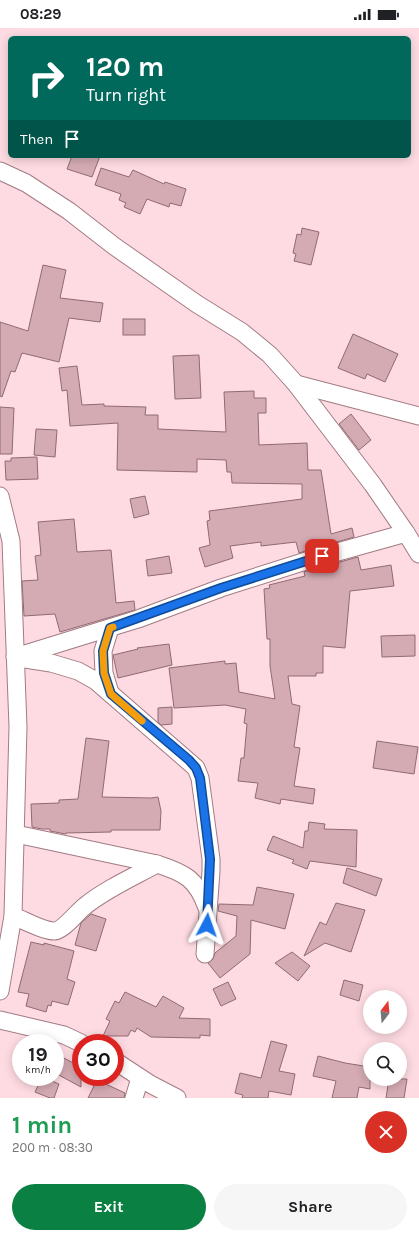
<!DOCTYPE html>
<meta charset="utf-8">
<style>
body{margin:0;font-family:Karla,sans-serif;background:#f6f6f6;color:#202124;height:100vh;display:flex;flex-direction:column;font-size:15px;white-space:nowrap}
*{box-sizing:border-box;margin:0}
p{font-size:13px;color:#757577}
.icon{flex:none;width:22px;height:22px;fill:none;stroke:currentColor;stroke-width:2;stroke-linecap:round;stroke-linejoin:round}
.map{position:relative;height:1070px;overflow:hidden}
.sheet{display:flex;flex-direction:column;background:#fff;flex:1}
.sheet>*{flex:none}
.hud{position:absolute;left:8px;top:8px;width:403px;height:122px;border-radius:6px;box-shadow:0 2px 10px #0003;background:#00695c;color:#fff;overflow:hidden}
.needle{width:26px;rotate:16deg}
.tools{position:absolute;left:363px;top:962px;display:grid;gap:8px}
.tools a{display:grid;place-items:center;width:44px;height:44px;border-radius:50%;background:#fff;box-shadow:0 2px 10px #0003;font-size:20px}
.speed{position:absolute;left:12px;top:1006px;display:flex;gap:8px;font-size:20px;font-weight:700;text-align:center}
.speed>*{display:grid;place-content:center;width:52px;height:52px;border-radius:50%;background:#fff;box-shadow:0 2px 10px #0003;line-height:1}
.speed small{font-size:10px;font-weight:400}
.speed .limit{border:6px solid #d22;background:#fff;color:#111}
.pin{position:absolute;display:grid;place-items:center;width:34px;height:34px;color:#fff;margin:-17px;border-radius:8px;box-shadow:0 2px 6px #0006}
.me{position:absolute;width:44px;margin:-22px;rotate:4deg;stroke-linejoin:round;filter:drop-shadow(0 0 3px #0008)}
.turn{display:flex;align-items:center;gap:14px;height:84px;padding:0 12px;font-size:18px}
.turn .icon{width:52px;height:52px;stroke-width:2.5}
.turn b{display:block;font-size:28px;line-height:34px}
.then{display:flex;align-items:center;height:38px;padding:0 12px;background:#0003;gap:8px;font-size:15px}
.round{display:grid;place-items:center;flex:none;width:42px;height:42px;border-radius:21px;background:#f6f6f6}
.summary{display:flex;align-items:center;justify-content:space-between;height:68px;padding:0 12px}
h1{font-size:24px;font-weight:700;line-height:30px;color:#1e9e55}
.button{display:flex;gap:8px;margin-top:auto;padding:8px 12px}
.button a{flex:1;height:46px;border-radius:24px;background:#0b8043;color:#fff;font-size:16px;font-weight:700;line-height:46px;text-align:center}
.button a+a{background:#f6f6f6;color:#202124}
.status{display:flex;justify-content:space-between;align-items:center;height:28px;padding:0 20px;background:#fff;direction:ltr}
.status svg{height:11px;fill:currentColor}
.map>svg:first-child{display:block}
.building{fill:#d4abb3;stroke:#906a72}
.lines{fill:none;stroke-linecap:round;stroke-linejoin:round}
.minor-casing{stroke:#a27b83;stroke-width:19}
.minor{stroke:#fff;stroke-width:17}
.route-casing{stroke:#114b97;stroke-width:10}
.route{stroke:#1a73e8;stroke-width:7}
.slow{stroke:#f59e0b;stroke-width:7}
</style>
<div class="status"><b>08:29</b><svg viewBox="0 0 49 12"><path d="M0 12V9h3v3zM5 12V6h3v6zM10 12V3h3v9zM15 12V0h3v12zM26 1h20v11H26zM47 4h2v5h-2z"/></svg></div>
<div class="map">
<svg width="419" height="1070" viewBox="0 0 419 1070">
<rect width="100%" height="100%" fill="#fedbe2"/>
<g class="building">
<polygon points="72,128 100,128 92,149 67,141"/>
<polygon points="101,140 129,149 133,142 164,156 165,154 186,161 181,178 170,175 169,179 147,171 140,186 124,179 126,175 119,172 121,166 95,157"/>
<polygon points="302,200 319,204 311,237 294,233 296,226 293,225 297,206 301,207"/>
<polygon points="43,237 66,242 60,270 103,275 100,294 69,290 59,334 22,325 15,344 11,343 2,369 0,368 0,294 28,303"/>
<rect x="123" y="291" width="22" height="16"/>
<polygon points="353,306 398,326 385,354 367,346 365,351 338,340"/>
<polygon points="199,327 201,370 175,371 173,328"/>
<polygon points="77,338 82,377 104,376 104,378 146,379 145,387 158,387 158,401 226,404 224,364 254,363 254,370 266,370 266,385 258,385 259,417 307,415 308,442 321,442 331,506 352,500 354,509 299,525 296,514 261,518 261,514 230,518 233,530 205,539 199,520 210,517 207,493 210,492 209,483 302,471 302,456 232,455 231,444 227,444 226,432 197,431 197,444 117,442 118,395 70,398 67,362 62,363 59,340"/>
<polygon points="0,379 14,380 12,426 0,426"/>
<polygon points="351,386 371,412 359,422 339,396"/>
<polygon points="36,401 57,402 55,429 34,427"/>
<polygon points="37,429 38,451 6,452 5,433 11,433 11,430"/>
<polygon points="145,468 149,486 134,490 130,471"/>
<polygon points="74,491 77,524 111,522 116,575 134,573 135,582 60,604 55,586 24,588 22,553 38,552 35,528 41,527 38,494"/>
<polygon points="169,528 172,545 148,548 146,532"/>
<polygon points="358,529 361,542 391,537 394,558 350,563 345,620 323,618 323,645 316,645 316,648 288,648 292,676 300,678 294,719 300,720 294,758 315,761 313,776 281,771 280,776 255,770 258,755 238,753 241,730 244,730 247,696 244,695 246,681 225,677 174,680 169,640 225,633 225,636 236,635 239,664 275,671 270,638 270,611 267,611 264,561 270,560 269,557 305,548 304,544"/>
<polygon points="415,607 415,628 382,629 381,608"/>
<polygon points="169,616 172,637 118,650 113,627 138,621 137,620"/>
<polygon points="172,679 172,696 161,697 158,694 158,680"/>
<polygon points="86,710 109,713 102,769 151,770 158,769 161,783 160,802 111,802 111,804 66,805 66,806 50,803 50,801 42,801 32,799 31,776 59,775 59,772 78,771"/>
<polygon points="377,713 418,719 414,746 373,740"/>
<polygon points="309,794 325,796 324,801 357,802 356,839 310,833 307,841 292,835 294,832 267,822 273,808 303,820 305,803 308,803"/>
<polygon points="347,840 382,851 376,868 343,855"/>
<polygon points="257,859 294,866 285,901 251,892 250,926 220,950 208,935 213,931 215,925 236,908 237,888 218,883 219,876 253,877"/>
<polygon points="336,875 365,882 351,924 325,915 304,928 320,894 326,897"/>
<polygon points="91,886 106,891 96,923 75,917 81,895"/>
<polygon points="31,914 44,917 44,915 74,923 67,951 75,954 68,977 52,973 51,978 48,977 46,984 26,978 29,966 18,964"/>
<polygon points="292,924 310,938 298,953 275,935"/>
<polygon points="344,952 363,957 359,973 340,967"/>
<polygon points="228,954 236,971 221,978 213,961"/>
<polygon points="125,964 156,979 163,968 184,980 179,990 210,991 210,1008 200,1007 200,1010 151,1009 137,1000 135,1004 131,1002 128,1008 103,1008 110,993 106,991 115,973 119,975"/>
<polygon points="271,1013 287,1017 279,1043 295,1046 291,1067 269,1063 268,1070 242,1070 243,1067 235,1065 240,1045 261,1050"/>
<polygon points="60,1028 81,1039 81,1059 55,1045 55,1038"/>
<polygon points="318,1028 345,1035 370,1039 370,1061 359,1059 357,1070 332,1070 336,1053 313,1048"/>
<polygon points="42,1049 59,1056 54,1070 50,1070 35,1064"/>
<polygon points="389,1051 407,1051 404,1070 386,1070"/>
<polygon points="97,1052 125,1065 124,1070 88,1070"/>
</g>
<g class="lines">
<g class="minor-casing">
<g id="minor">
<polyline points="0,143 26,155 69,183 114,218 197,276 242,304 270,327 296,356 373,457 406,505 419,526"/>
<polyline points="296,356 419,388"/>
<polyline points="0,468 11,513 18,699 13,888 0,963"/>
<polyline points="110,600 103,623 104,645 110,665"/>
<polyline points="15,629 138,591 221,560 309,532 406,505"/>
<polyline points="19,630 51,635 78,643 96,653 196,740 200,750 211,831 211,843 205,926"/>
<path d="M16 806 157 836C185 845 197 851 207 880"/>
<path d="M13 888C24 892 43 903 54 903 63 903 77 884 85 878 106 861 133 849 157 836"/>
<polyline points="0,992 64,1007 81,1015"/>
<polyline points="115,1033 150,1056 177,1070"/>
<polyline points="134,1070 140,1050"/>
</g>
</g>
<use href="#minor" class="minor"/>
</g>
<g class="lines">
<g class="route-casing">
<polyline id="route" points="207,897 210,831 200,750 196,740 189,732 111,666 104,645 103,623 110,600 221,560 322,528"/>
</g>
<use href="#route" class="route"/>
<polyline class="slow" points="113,599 110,600 103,623 104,645 111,666 142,693"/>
</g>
</svg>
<div class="tools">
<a><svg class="needle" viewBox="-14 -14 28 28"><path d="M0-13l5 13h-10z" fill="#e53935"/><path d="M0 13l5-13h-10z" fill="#757577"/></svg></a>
<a><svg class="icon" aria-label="search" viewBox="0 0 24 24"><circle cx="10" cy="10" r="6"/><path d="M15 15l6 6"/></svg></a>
</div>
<div class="speed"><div>19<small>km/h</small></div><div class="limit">30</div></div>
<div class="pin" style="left:322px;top:528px;background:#d93025"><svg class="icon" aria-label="arrive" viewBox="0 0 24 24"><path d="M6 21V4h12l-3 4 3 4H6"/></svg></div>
<svg class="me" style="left:207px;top:897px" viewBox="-20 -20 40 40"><path d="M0-17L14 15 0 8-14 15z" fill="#1a73e8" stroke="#fff" stroke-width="4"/></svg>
<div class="hud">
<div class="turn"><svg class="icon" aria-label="right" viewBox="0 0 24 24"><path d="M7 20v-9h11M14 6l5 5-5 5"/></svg><div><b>120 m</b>Turn right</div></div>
<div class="then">Then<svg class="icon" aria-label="arrive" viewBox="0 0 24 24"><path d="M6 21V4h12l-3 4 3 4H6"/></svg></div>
</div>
</div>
<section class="sheet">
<div class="summary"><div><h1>1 min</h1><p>200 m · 08:30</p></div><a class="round" style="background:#d93025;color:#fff"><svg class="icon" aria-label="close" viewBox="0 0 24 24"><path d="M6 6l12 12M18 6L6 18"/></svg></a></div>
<div class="button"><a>Exit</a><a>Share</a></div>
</section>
